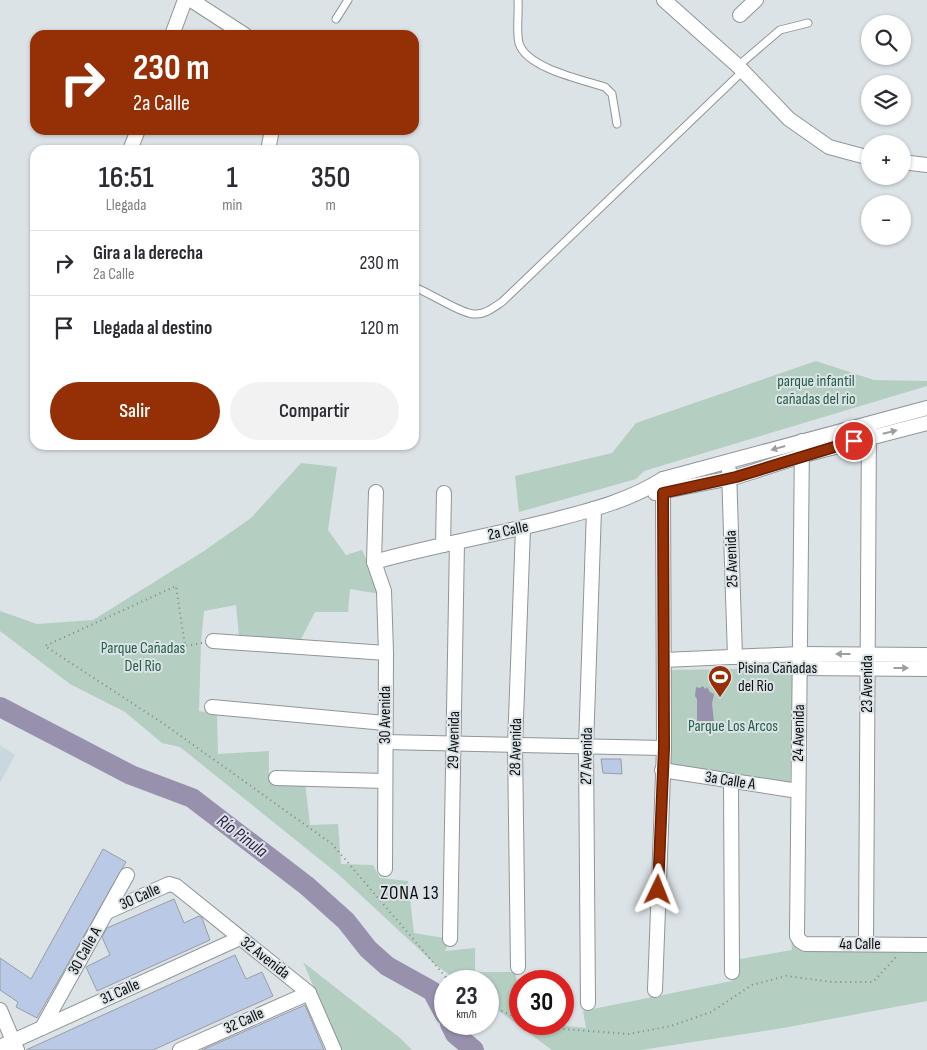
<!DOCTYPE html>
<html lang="es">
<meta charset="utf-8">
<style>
body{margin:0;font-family:"Sofia Sans Condensed",sans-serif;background:#f2f2f3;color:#2b2b33;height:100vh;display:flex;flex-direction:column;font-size:19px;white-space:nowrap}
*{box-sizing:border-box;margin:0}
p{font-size:16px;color:#7c7c81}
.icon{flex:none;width:28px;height:28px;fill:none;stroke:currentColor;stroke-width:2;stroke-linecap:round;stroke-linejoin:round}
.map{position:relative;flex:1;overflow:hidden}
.details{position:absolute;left:30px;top:145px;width:389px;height:305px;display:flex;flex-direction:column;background:#fff;border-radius:15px;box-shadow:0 1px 4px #0004}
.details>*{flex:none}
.top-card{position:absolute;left:30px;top:30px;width:389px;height:105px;border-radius:15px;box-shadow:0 1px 4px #0004;background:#952f06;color:#fff;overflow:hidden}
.fabs{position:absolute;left:861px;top:15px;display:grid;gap:10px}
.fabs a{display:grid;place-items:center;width:50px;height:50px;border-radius:50%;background:#fff;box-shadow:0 1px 4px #0004;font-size:25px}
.speed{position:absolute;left:434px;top:970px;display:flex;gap:10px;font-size:25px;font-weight:700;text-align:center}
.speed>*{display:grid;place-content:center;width:65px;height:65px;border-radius:50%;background:#fff;box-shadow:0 1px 4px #0004;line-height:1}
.speed small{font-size:12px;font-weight:400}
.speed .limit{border:8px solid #d22;background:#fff;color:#111}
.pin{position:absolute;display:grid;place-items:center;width:42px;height:42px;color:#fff;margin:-21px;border:2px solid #fff;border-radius:50%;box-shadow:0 1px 5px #0007}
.me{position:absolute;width:55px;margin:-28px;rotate:2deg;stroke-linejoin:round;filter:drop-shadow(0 0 4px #0008)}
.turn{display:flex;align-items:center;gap:18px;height:105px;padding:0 20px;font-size:22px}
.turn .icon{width:65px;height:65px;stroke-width:2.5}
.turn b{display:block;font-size:35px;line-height:42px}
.eta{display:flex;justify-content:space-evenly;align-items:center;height:85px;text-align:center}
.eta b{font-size:30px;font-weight:600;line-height:35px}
.cta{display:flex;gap:10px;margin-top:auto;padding:10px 20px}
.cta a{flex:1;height:58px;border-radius:30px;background:#952f06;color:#fff;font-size:20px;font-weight:600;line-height:58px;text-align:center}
.cta a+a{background:#f2f2f3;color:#2b2b33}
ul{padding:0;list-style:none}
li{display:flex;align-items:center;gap:15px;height:65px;padding:0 20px;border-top:1px solid #e1e1e2}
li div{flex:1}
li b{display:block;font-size:19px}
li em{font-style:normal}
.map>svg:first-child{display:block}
.built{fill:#c9d8df}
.green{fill:#b4cec1}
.water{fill:#9891ae}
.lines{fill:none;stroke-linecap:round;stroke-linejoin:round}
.river{stroke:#9891ae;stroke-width:20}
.building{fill:#bac9e5;stroke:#9a9da3}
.service-casing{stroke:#8f9598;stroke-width:9}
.minor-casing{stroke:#8f9598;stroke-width:16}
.path{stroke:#818688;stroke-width:2;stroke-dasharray:1 4;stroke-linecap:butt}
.service{stroke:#fff;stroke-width:7}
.minor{stroke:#fff;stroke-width:14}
.oneway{fill:#9d9e9f}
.route-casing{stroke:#611f04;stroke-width:12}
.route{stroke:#952f06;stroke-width:9}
.labels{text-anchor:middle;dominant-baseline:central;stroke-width:4;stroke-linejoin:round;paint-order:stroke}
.park-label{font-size:16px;fill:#235e46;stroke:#dce3e7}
.street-label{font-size:16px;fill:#0b0d0e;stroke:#dce3e7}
.poi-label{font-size:16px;fill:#0b0d0e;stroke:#dce3e7;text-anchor:start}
.water-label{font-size:18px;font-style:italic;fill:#31224b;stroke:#dce3e7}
.quarter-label{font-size:19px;letter-spacing:1px;fill:#0b0d0e;stroke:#dce3e7}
</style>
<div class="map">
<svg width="927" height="1050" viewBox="0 0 927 1050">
<rect width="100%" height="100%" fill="#dce3e7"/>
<polygon class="built" points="0,745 15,755 0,783"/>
<g class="green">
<polygon points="816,361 874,380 927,381 927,386 644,471 636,479 519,512 515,476 612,453 636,423"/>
<path d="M301 463 337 467 328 530 346 555 362 550C368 565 378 578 380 594L350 589 348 612H315L297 647 239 637 236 605 204 611 201 643 199 711 217 714 218 754 269 751V782H305L310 825 338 824 341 864 373 865 380 878 408 881 414 933 450 939 445 951 475 948V972H515L520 995V1024H547L586 1028 583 1011 732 981 740 959 792 950 791 938 927 943V1001L783 1028 641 1050H552L488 1003V981H458L437 966 338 874 180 747 162 743 125 712 70 684 0 631V611L37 624 93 620 204 551 251 518Z"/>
<polygon points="793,668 790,787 663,770 670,670"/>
<polygon points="303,962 400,1038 412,1050 341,1050"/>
</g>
<polygon class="water" points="703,686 705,689 707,687 710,692 714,694 712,704 714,722 705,728 702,722 697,721 697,699 695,696 696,687 700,688"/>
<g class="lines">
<g class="river">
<polyline points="0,707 131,775 192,798 307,886 346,921 368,949 387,966 432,991 445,1015"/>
<polyline points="450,1024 455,1034 474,1050"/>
</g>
</g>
<g class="building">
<polygon points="601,759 621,759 622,774 603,773"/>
<polygon points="103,849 126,862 37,1018 16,1007 18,1002 0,990 0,958 31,979"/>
<polygon points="174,899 184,923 199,916 202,918 210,940 97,991 86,967 110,955 102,937 107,928"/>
<polygon points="235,955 246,979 262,972 273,996 153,1050 26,1050"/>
<polygon points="305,1005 324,1050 202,1050"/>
</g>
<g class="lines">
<g class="service-casing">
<g id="service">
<path d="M518 0C519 13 516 31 519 43 526 68 583 80 605 87L612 94 617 124"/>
<polyline points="336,19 348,0"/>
<polyline points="738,66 780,30 808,23"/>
<path d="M414 287C428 292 462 314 474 314 485 315 494 307 502 302L743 71"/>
</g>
</g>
<g class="minor-casing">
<g id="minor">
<polyline points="191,0 245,35"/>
<polyline points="664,0 738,66 789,119 829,147 870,158"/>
<polyline points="740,15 756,0"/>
<polyline points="172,35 185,0"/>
<polyline points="130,150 138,130"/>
<polyline points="268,150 272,130"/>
<polyline points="902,162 927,165"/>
<polyline points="802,441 797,936 800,941 805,944 927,945"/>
<polyline points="729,470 735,657"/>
<polyline points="376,492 374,562 384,591 386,653 385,869"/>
<polyline points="655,493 736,477 808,454 927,423"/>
<polyline points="443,545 444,493"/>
<path d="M374 562C434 545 496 535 557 519 595 509 630 500 663 479L927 408"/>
<polyline points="213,641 386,653"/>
<polyline points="664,660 800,654 927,655"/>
<polyline points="800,668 927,669"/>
<polyline points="212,707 385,723"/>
<polyline points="385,742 664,748"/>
<polyline points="662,770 798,791"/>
<polyline points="276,778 385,781"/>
<polyline points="731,782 732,972"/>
<polyline points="107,912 169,884 176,886 309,993 334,1050"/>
<polyline points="450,939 457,542"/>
<polyline points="866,943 869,424"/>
<polyline points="518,967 515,746 523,528"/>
<polyline points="655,990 664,748 663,479"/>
<polyline points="588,1003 586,747 594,509"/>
<polyline points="0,1010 17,1050"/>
<polyline points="42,1028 127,875"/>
<polyline points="0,1047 240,938"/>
<polyline points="180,1050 309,993"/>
</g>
</g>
<g class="path">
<polyline points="202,643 185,646 176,586 45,646 164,724 332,844 449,981"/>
<polyline points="488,1004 520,1020"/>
<polyline points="529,1024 536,1027 629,1034 671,1026 711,1012 752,985 786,976 833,982 873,982 896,957"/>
</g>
<use href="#service" class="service"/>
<use href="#minor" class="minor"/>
</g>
<defs><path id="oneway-solid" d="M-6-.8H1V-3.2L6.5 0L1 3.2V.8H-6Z" transform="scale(1.25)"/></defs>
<g class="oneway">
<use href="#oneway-solid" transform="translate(890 432) rotate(-14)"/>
<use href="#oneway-solid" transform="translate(778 448) rotate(164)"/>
<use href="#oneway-solid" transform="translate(843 654) rotate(-180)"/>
<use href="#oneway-solid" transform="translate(901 668)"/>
</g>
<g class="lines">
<g class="route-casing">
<polyline id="route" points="658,890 664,748 663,493 736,477 854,441"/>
</g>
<use href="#route" class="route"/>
</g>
<defs>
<g id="stadium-pin" transform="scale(1.25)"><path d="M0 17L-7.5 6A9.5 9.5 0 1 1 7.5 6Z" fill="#952f06" stroke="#dce3e7"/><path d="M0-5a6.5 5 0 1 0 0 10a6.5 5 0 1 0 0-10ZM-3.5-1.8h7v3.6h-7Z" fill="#fff"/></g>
</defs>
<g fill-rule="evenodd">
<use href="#stadium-pin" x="720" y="677"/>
</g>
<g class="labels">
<g class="park-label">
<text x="816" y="381">parque infantil<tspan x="816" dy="18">cañadas del rio</tspan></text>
<text x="143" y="648">Parque Cañadas<tspan x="143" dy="18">Del Rio</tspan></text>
<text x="733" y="726">Parque Los Arcos</text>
</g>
<g class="street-label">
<text transform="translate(508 531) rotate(-13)">2a Calle</text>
<text transform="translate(732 559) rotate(-92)">25 Avenida</text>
<text transform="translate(867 684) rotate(-90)">23 Avenida</text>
<text transform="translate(385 715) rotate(-90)">30 Avenida</text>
<text transform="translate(799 733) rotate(-89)">24 Avenida</text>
<text transform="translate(454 740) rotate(-89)">29 Avenida</text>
<text transform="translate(516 747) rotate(-89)">28 Avenida</text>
<text transform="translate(587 756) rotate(-89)">27 Avenida</text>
<text transform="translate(730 781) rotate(9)">3a Calle A</text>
<text transform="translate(140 897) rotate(-24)">30 Calle</text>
<text x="860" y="944">4a Calle</text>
<text transform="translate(85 951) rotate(-61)">30 Calle A</text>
<text transform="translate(265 958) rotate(38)">32 Avenida</text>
<text transform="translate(120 992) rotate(-24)">31 Calle</text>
<text transform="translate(244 1021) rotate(-24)">32 Calle</text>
</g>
<g class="poi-label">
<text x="738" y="668">Pisina Cañadas<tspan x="738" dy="18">del Rio</tspan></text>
</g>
<g class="water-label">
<text transform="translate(242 836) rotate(37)">Río Pinula</text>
</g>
<g class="quarter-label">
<text x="410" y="893">ZONA 13</text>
</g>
</g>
</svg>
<div class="fabs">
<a><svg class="icon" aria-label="search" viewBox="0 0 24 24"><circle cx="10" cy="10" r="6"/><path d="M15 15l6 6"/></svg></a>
<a><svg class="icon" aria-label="layers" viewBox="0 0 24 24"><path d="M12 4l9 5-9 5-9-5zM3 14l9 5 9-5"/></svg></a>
<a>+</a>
<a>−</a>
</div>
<div class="speed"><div>23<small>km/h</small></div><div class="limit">30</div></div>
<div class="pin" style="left:854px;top:441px;background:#d93025"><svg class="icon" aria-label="arrive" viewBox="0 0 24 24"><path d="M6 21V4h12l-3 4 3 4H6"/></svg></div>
<svg class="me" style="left:658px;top:890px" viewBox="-20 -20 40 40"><path d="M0-17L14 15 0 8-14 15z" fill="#952f06" stroke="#fff" stroke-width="4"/></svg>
<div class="top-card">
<div class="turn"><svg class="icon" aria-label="right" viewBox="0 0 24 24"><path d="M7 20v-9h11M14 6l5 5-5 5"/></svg><div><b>230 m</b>2a Calle</div></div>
</div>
<section class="details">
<div class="eta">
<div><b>16:51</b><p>Llegada</p></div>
<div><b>1</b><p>min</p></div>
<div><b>350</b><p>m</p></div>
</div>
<ul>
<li><svg class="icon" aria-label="right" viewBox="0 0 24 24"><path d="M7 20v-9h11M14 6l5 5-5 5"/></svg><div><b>Gira a la derecha</b><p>2a Calle</p></div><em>230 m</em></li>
<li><svg class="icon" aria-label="arrive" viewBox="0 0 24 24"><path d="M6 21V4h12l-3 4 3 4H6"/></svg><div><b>Llegada al destino</b></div><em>120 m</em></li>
</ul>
<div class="cta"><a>Salir</a><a>Compartir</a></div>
</section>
</div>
